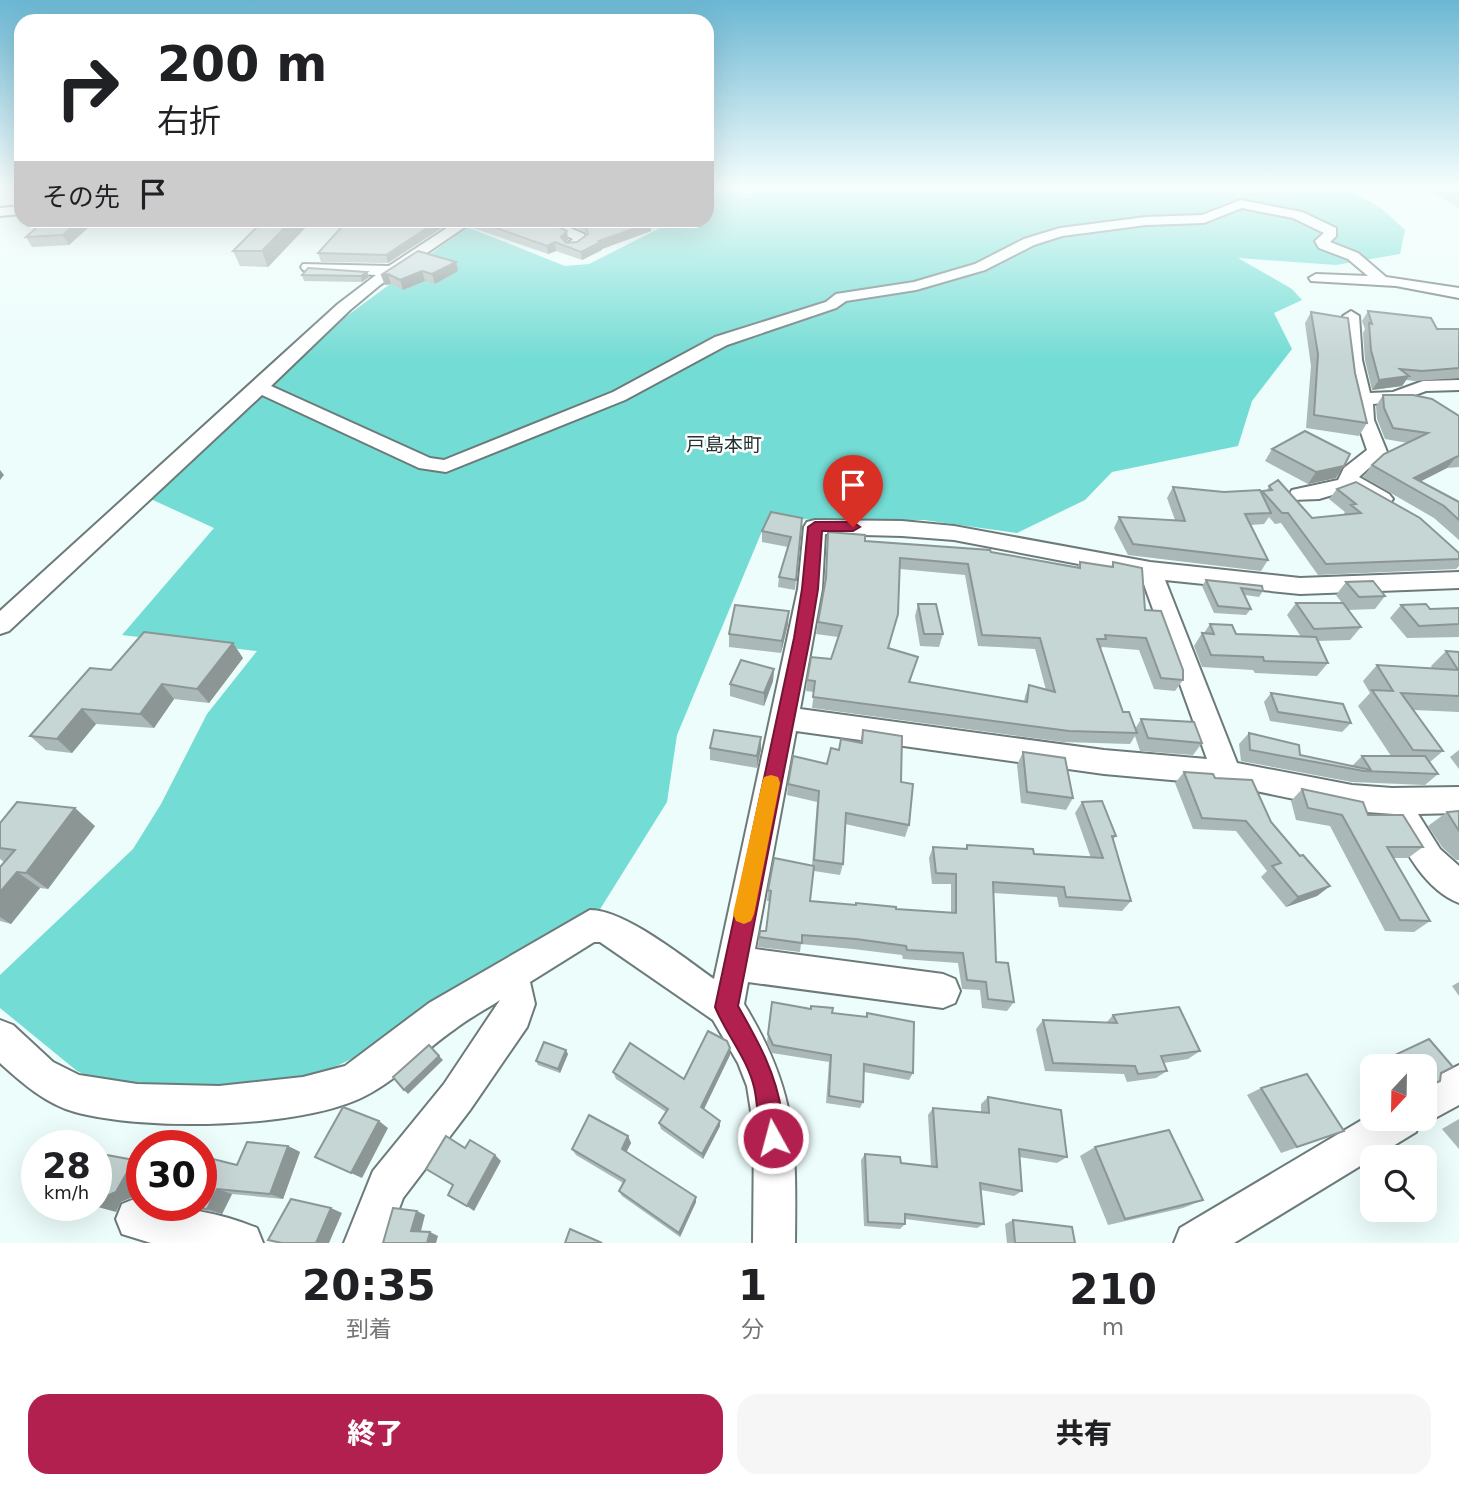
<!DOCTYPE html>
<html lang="ja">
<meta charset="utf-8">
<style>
body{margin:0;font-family:"DejaVu Sans","Noto Sans JP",sans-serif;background:#f6f6f6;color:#202124;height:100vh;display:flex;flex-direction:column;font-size:26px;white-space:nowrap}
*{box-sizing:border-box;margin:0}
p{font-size:23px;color:#757577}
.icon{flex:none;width:38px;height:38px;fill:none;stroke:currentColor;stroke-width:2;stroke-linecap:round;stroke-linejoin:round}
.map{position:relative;height:1243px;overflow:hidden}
.side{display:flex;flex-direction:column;background:#fff;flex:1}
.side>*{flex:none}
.guide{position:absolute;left:14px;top:14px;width:700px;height:214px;border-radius:21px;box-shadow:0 7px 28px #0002;background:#fff;color:#202124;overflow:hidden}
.needle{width:46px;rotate:202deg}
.fabs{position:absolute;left:1360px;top:1054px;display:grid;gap:14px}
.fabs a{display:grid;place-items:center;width:77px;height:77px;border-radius:14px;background:#fff;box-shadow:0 7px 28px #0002;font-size:35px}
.speed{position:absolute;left:21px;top:1130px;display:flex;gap:14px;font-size:35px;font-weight:700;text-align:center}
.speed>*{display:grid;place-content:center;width:91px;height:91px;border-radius:50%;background:#fff;box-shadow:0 7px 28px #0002;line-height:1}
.speed small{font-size:18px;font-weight:400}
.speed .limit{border:10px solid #d22;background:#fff;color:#111}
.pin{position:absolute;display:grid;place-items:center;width:60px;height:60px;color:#fff;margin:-72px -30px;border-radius:50% 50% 50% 0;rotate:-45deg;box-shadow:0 0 7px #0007}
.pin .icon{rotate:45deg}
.me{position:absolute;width:77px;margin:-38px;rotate:353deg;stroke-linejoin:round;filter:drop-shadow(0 0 5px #0008)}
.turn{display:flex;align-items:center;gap:24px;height:147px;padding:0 28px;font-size:32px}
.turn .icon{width:91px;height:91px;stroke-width:2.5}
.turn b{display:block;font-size:49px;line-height:60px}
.then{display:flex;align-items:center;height:66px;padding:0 28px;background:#0003;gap:14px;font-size:26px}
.eta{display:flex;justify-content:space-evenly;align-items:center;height:119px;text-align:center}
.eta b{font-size:42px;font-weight:800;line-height:49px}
.cta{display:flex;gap:14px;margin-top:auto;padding:14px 28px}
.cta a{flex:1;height:80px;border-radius:21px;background:#b1204f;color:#fff;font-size:28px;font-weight:800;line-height:80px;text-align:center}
.cta a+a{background:#f6f6f6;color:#202124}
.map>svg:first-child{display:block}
.forest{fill:#73dcd4}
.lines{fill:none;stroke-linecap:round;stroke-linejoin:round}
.minor-casing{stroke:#6c7b7a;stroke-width:4}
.major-casing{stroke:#d8d9d9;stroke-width:3}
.minor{fill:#fff;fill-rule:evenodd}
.major{fill:#93d1cd;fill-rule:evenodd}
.wall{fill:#aab8b7;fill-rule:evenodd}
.shaded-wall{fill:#8b9695}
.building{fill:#c6d6d5;stroke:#8b9695;stroke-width:2;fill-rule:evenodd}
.route{fill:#b1204f;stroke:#731533;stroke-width:2}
.slow{fill:#f59e0b}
.labels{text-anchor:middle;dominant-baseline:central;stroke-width:5;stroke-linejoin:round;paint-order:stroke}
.far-quarter-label{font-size:19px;fill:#243230;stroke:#fff}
</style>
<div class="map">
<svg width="1459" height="1243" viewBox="0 0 1459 1243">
<rect width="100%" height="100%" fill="#ecfdfb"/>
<polygon class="forest" points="772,185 1341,185 1381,208 1405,230 1400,254 1336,265 1238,258 1292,289 1302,300 1274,313 1292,349 1252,401 1238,446 1112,472 1085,500 1017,533 924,520 767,519 677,735 667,802 597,914 374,1048 308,1080 211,1091 98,1081 77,1071 0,1008 0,975 133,849 161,804 207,714 257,651 122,635 214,528 142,495 286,361 467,227 565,266 589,264 674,221 707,220 707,199 722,188 750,194"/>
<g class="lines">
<g class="minor-casing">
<g id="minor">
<polygon points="1241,200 1302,212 1336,228 1336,236 1330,242 1358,253 1386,277 1459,288 1459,298 1396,286 1311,281 1309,278 1316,274 1368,276 1348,259 1319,248 1315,241 1324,233 1293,218 1242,208 1204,223 1146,225 1062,236 1034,245 985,270 916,290 846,301 836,308 727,345 625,400 446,472 419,468 262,395 9,631 0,634 0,611 338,304 376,275 308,271 303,270 301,267 303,264 389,266 459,220 475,220 380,285 350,310 271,386 430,458 444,460 613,392 715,337 826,302 836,294 914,282 975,264 1024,239 1060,228 1146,217 1202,215"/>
<polygon points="21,206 21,214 0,216 0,208"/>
<polygon points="534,220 552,220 584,234 587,242 577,249 567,249 565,246 573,239"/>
<path d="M1351 311 1359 316 1362 360 1370 393 1393 392 1423 381 1459 380V390L1426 391 1396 402 1373 404 1374 420 1387 452 1359 477 1389 494 1393 499 1389 504H1375L1349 490 1319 499 1292 500 1289 495 1292 490 1338 480 1344 468 1367 450C1351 407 1345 362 1343 316Z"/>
<path d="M815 520 902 521 954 526 1150 562 1300 578 1459 572V588L1300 594 1165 580 1237 763 1352 785 1392 788 1459 787V813L1418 814 1440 849 1459 866V903C1426 890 1405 852 1391 821L1394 814 1352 811 1227 785 1104 774 796 731 755 949 943 974 955 979 960 991 955 1003 943 1008 748 982 744 1004C798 1093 796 1143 795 1243H753L754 1130 747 1086 738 1063 713 1020 600 942H594L530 982 535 1004 527 1027 470 1110 403 1198 386 1243H344L373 1171 444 1084 500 1000C485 1010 469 1018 455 1029 424 1050 399 1079 365 1096 301 1129 144 1131 75 1112 46 1104 22 1083 0 1063V1020L13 1025 53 1062 79 1075 137 1084 219 1086 303 1077 345 1066 429 1003 590 910C625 910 684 958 714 979L798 589 804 527 807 522ZM825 534 902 536 954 540 1141 576 1207 759 1104 750 800 709 822 589Z"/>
<polygon points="1459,1065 1459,1105 1424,1124 1420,1122 1416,1132 1234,1243 1174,1243 1180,1228 1372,1114 1372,1118 1424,1118 1424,1083"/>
<path d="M137 1198 142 1199V1206C180 1206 221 1213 257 1228L263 1243H151L122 1234 116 1219 122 1204Z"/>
</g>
</g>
<g class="major-casing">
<polygon id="major" points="1421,185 1439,185 1459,196 1459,207"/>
</g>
<use href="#minor" class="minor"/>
<use href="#major" class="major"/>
</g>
<g class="wall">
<polygon points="1445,185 1459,185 1459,194"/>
<polygon points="45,220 90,220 87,223 89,227 69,245 32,247 26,237"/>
<polygon points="264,220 312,220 268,267 240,266 233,251"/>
<polygon points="348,220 454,220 388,263 321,262 318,253"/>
<polygon points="468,220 545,220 567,231 568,240 565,243 577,242 587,235 585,232 560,220 645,220 650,223 651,231 602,249 602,250 582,260 556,251 548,254 470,227"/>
<polygon points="456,262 458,271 435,284 425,281 403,290 391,284 385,285 381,275"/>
<polygon points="367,272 369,277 362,282 304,281 302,275"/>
<polygon points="1368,311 1437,329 1459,329 1459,378 1415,381 1406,380 1402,386 1372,390 1365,360 1363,333 1365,329 1362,321"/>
<polygon points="1311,312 1355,373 1367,423 1359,436 1306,428 1311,366 1305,323"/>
<polygon points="1383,395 1459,416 1459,467 1447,468 1420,481 1459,502 1459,540 1434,518 1363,477 1372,465 1408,443 1385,439 1377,419 1376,406"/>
<polygon points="1272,449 1336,478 1308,484 1265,461"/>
<polygon points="1269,486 1312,518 1343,515 1345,512 1329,499 1337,489 1459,553 1459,566 1456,569 1318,575 1281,523 1275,524 1269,517 1264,524 1251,525 1268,560 1261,571 1128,555 1114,528 1119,517 1175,520 1167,498 1173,487 1224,492 1261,492 1262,491 1267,490"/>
<polygon points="802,518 795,590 778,587 779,577 788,547 762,542 762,531"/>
<path d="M828 532 865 541 991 552 1077 567 1080 562 1111 567 1113 562 1145 610 1183 680 1175 691 1154 689 1139 650 1102 647 1100 650 1123 712 1135 729 1141 719 1202 743 1193 755 1140 751 1135 736 1130 744 1063 742 812 708 814 692 806 691 807 680 831 659 838 637 816 634 825 584ZM900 569 965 575 978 646 1035 649 1046 690 1029 685 1025 696 1024 702 910 683 918 657 889 648 895 625Z"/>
<polygon points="1206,580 1263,591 1259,597 1245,595 1251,609 1246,615 1214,613 1202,586"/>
<polygon points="1346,582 1385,596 1375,609 1348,610 1361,627 1350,640 1317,641 1328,663 1317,676 1255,673 1253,670 1202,667 1194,646 1202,633 1204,633 1210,624 1236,634 1301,637 1287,615 1296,603 1342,603 1336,595"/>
<polygon points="918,604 943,634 939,647 920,646 915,616"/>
<polygon points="1401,605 1430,609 1459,608 1459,637 1407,638 1390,618"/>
<polygon points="788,624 781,653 729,647 729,634"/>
<polygon points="1446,651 1459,652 1459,712 1414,710 1443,751 1430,762 1438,774 1425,785 1352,782 1241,761 1239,744 1249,733 1300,755 1352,766 1362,756 1391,756 1358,706 1370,693 1363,681 1377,665 1432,668 1431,666"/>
<polygon points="243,658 209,703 174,699 154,728 96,724 72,753 46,750 30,736 111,670"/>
<polygon points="774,669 773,681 764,706 730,696 730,684"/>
<polygon points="1271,693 1351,723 1342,732 1270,721 1264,702"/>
<polygon points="863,730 901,782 909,825 905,837 845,824 843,864 840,875 814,871 810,901 896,909 951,913 951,884 932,884 929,858 933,847 965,849 967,845 1034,854 1091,858 1075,813 1082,802 1116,836 1113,840 1131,901 1122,911 1059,907 1057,897 993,893 996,962 1014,1002 1007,1011 982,1008 980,990 962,989 958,963 903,959 902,955 853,949 801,944 800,952 758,947 759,937 766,931 769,901 767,901 768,890 812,865 817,802 787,795 788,784 827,764 839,750 860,743"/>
<polygon points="710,748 761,749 757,768 710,760"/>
<polygon points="1459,750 1459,769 1450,757"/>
<polygon points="1023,752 1073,798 1066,810 1021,803 1017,765"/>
<polygon points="1184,772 1215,778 1271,822 1300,856 1330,886 1317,896 1286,907 1261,877 1267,871 1236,831 1193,829 1175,783"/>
<polygon points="1302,789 1368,815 1423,847 1408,858 1394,858 1430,921 1414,932 1385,931 1330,826 1296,820 1291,801"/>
<polygon points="1459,811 1459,860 1456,860 1442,847 1428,826 1447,812"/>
<polygon points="0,823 95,826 48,889 40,888 11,924 0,921 0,867 4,862 0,859"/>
<polygon points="1459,982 1459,996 1452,986"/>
<polygon points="772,1002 832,1013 865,1017 867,1013 913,1073 909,1080 864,1072 863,1102 860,1108 826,1103 829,1062 772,1053 767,1042"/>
<polygon points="1113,1015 1200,1051 1188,1059 1164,1063 1167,1071 1156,1078 1127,1082 1124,1074 1045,1071 1036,1029 1043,1020 1106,1023"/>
<polygon points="1429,1039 1441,1073 1440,1081 1424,1088 1424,1066 1383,1066 1380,1062"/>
<polygon points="730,1048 730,1055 704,1109 720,1126 703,1159 661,1129 659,1123 666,1112 616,1079 613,1072 684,1079"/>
<polygon points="568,1054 560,1073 538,1065 536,1061"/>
<polygon points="1261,1088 1344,1131 1281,1153 1247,1095"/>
<polygon points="988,1097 1067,1157 1057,1163 1019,1157 1022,1191 1014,1196 981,1190 984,1224 977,1228 905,1219 905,1224 900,1229 864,1226 861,1160 865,1154 901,1163 931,1166 928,1115 933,1108 981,1113 981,1104"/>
<polygon points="1459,1119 1459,1149 1442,1129"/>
<polygon points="628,1136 631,1143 626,1152 696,1197 696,1202 680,1237 622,1196 619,1191 623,1183 576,1155 572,1149"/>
<polygon points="288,1146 300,1152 283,1199 232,1194 222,1214 182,1206 201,1206 237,1165"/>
<polygon points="1095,1147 1203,1200 1183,1208 1108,1225 1080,1156"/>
<polygon points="1013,1220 1075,1243 1007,1243 1005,1224"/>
</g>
<g class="shaded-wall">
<polygon points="79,220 90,220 87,223 89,227 69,245 63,235"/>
<polygon points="292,220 312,221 268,267 262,251"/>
<polygon points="439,220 454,220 388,263 386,255"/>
<polygon points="650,223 651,231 602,249 602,250 582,260 581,252 599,241"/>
<polygon points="567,231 568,240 562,246 561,237"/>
<polygon points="555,242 556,251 548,254 547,246"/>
<polygon points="456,262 458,271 435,284 432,274"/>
<polygon points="422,271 425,281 403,290 400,280"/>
<polygon points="367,272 369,277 362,282 361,276"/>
<polygon points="388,274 391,284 385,285 381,275"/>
<polygon points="1409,376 1402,386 1372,390 1379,380"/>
<polygon points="1456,457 1447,468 1410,487 1414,478"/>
<polygon points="1344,466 1336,478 1308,484 1316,472"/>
<polygon points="0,470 4,475 0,480"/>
<polygon points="789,611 788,624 781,653 782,641"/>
<polygon points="233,643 243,658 209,703 197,689"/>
<polygon points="774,669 773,681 764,706 764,693"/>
<polygon points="162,684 174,699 154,728 140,714"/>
<polygon points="82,709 96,724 72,753 57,739"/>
<polygon points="761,737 761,749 757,768 757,756"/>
<polygon points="75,808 95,826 48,889 26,873"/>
<polygon points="17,872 40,888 11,924 0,917 0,892"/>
<polygon points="1330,886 1317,896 1286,907 1298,897"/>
<polygon points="730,1048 730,1055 702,1113 701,1107"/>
<polygon points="566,1050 568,1054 560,1073 558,1069"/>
<polygon points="439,1056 443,1060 408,1094 404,1090"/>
<polygon points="379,1121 388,1128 362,1178 351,1173"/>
<polygon points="720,1121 720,1126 703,1159 702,1154"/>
<polygon points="628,1136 631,1143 625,1155 622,1149"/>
<polygon points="288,1146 300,1152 283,1199 270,1194"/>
<polygon points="495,1155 501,1161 474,1211 467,1206"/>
<polygon points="134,1160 142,1163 142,1181 133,1197 121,1202 116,1212 98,1207 104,1197"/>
<polygon points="217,1189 232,1194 222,1214 207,1209"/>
<polygon points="696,1197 696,1202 680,1237 679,1233"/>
<polygon points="331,1208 342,1213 329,1243 316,1243"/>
<polygon points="417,1211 425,1215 420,1235 411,1231"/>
<polygon points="430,1232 438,1236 436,1243 427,1243"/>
</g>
<g class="building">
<polygon points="45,220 79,220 63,235 26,237"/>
<polygon points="264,220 292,220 262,251 233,251"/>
<polygon points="348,220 439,220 386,255 318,253"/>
<polygon points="474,220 545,220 567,231 561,237 566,243 577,242 588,234 584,223 578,220 645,220 650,223 599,241 601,242 581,252 555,242 547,246"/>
<polygon points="418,251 456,262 432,274 422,271 400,280 388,274 381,275"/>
<polygon points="308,268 367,272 361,276 302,275"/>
<polygon points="1368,311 1431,318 1437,329 1459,329 1459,368 1422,371 1400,369 1409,376 1379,380 1371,350 1369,323 1372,324"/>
<polygon points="1311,312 1348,318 1355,373 1367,423 1314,415 1318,354"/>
<polygon points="1383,395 1413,395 1432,399 1459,416 1459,456 1456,457 1414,478 1459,502 1459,520 1444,506 1372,465 1384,454 1428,433 1393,428 1384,408"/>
<polygon points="1305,431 1350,454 1344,466 1316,472 1272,449"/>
<polygon points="1278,480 1312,518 1361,513 1351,505 1356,504 1337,489 1356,482 1420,518 1459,553 1459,559 1326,564 1288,513 1282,513 1262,491 1272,490 1269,486"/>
<polygon points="1173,487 1224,492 1260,490 1271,513 1245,514 1268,560 1133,544 1119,517 1185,521"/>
<polygon points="771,512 802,518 796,580 779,577 791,537 762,531"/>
<path d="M828 532 865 535V541L990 550 991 552 1080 568V562L1113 567V562L1142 568 1145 610 1161 611 1183 670V680L1161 678 1146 638 1105 635 1106 639H1097L1123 712H1129L1137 733 1069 731 813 697 815 681 807 680 811 657 831 659 842 626 818 622 826 578ZM900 558 968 564 982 635 1040 638 1055 692 1029 685 1027 702 909 682 918 657 888 648 898 614Z"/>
<polygon points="1206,580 1262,586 1263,591 1241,588 1251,609 1218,606"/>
<polygon points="1373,581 1385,596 1359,597 1346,582"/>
<polygon points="1296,603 1343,603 1361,627 1314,629"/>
<polygon points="918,604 936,604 943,634 924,634"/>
<polygon points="1426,604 1430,609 1459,608 1459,624 1419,626 1401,605"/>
<polygon points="735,605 789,611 782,641 729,634"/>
<polygon points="1210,624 1232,625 1236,634 1316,637 1328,663 1264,661 1263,657 1211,655 1202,633 1214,634"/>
<polygon points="144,632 233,643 197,689 162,684 140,714 82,709 57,739 30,736 90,668 111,670"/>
<polygon points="1446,651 1459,652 1459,696 1401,693 1443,751 1413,750 1372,690 1393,691 1377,665 1458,670"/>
<polygon points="741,660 774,669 764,693 730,684"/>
<polygon points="1271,693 1343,704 1351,723 1278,712"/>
<polygon points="1141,719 1194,722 1202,743 1148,738"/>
<polygon points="714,730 761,737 757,756 710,748"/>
<polygon points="863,730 902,736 901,782 913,784 909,825 846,813 843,864 814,860 819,791 788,784 793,756 827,764 831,748 839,750 841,739 862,743"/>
<polygon points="1249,733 1299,745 1300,755 1371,770 1362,756 1425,756 1438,774 1364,771 1250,750"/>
<polygon points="1023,752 1065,758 1073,798 1027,792"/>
<polygon points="1184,772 1213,774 1215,778 1252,780 1271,822 1300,856 1303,855 1330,886 1298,897 1272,866 1281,863 1246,821 1202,818"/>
<polygon points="1302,789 1363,802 1368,815 1403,815 1423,847 1387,847 1430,921 1400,920 1342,815 1308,808"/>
<polygon points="1102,801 1116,836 1112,836 1131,901 1066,897 1064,887 993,882 996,962 1008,963 1014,1002 988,999 986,982 967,980 963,953 907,950 906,946 856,939 802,935 802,943 759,937 760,931 766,931 771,891 768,890 774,858 814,866 810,901 856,905 856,903 896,907 896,909 956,913 956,874 936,873 933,847 967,849 967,845 1033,849 1034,854 1103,858 1082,802"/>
<polygon points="17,802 75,808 26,873 17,872 0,892 0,867 15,850 0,848 0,823"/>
<polygon points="1459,811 1459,831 1447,812"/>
<polygon points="772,1002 811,1009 811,1006 833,1008 832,1013 867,1017 867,1013 914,1022 913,1073 864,1064 863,1102 829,1096 831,1055 773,1045 768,1034"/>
<polygon points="1179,1007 1200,1051 1161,1056 1167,1071 1138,1074 1135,1066 1053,1063 1043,1020 1117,1023 1113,1015"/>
<polygon points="708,1031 727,1041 730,1048 701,1107 720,1121 702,1154 659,1123 668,1109 613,1072 630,1043 684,1079"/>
<polygon points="1429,1039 1453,1067 1441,1073 1440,1081 1425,1088 1424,1066 1407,1066 1397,1054"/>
<polygon points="544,1042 566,1050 558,1069 536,1061"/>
<polygon points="429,1045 439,1056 404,1090 393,1077"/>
<polygon points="1307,1074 1344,1131 1297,1147 1261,1088"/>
<polygon points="988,1097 1061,1110 1067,1157 1019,1149 1022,1191 980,1183 984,1224 905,1214 905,1224 868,1222 865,1154 900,1157 901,1163 937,1167 933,1108 989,1113"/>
<polygon points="343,1107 379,1121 351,1173 315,1157"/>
<polygon points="589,1115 628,1136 622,1149 696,1197 679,1233 619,1191 625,1180 572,1149"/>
<polygon points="1169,1130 1203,1200 1125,1219 1095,1147"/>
<polygon points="446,1136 465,1148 470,1140 495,1155 467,1206 448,1195 453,1185 426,1169"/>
<polygon points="247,1142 288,1146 270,1194 217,1189 207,1209 190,1206 201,1206 201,1156 237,1165"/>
<polygon points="96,1153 134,1160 116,1192 104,1197 98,1207 91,1206 96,1206"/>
<polygon points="291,1199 331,1208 316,1243 282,1243 268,1240"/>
<polygon points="393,1208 417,1211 411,1231 430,1232 427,1243 383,1243"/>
<polygon points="1013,1220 1072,1227 1075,1243 1015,1243"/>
<polygon points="570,1229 602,1243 565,1243"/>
</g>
<linearGradient id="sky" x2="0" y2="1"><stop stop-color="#6bb7d3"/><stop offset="0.52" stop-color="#f6fefd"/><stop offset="1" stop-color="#f6fefd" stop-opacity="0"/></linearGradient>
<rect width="1459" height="359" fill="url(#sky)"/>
<path class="route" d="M815 522H853L860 527 853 531H822L818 589 810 638 738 1006C758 1041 776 1073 782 1114 784 1126 787 1135 782 1147L773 1150 764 1147C756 1128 759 1107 754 1087 747 1058 726 1034 715 1007L794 638 802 589 808 527Z"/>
<polygon class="slow" points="771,775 778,777 780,783 754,914 751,921 744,924 736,921 733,914 762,783 764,777"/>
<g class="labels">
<g class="far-quarter-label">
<text x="724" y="444">戸島本町</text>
</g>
</g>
</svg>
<div class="fabs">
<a><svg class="needle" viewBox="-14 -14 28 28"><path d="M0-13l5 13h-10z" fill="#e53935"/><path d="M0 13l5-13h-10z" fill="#757577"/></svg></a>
<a><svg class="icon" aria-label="search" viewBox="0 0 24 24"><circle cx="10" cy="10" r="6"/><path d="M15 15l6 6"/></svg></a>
</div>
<div class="speed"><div>28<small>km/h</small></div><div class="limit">30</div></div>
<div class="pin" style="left:853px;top:527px;background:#d93025"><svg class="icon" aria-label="arrive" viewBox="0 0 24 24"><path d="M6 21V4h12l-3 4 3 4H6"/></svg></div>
<svg class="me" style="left:773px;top:1138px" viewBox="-20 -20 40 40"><circle r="17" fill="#b1204f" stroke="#fff" stroke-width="3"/><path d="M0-11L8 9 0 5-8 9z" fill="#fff"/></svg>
<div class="guide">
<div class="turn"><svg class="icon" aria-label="right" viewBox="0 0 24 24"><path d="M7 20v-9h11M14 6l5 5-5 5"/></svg><div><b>200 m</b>右折</div></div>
<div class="then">その先<svg class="icon" aria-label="arrive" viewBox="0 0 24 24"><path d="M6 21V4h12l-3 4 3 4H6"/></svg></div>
</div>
</div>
<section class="side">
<div class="eta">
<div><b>20:35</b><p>到着</p></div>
<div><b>1</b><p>分</p></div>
<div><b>210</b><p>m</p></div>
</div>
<div class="cta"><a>終了</a><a>共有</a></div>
</section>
